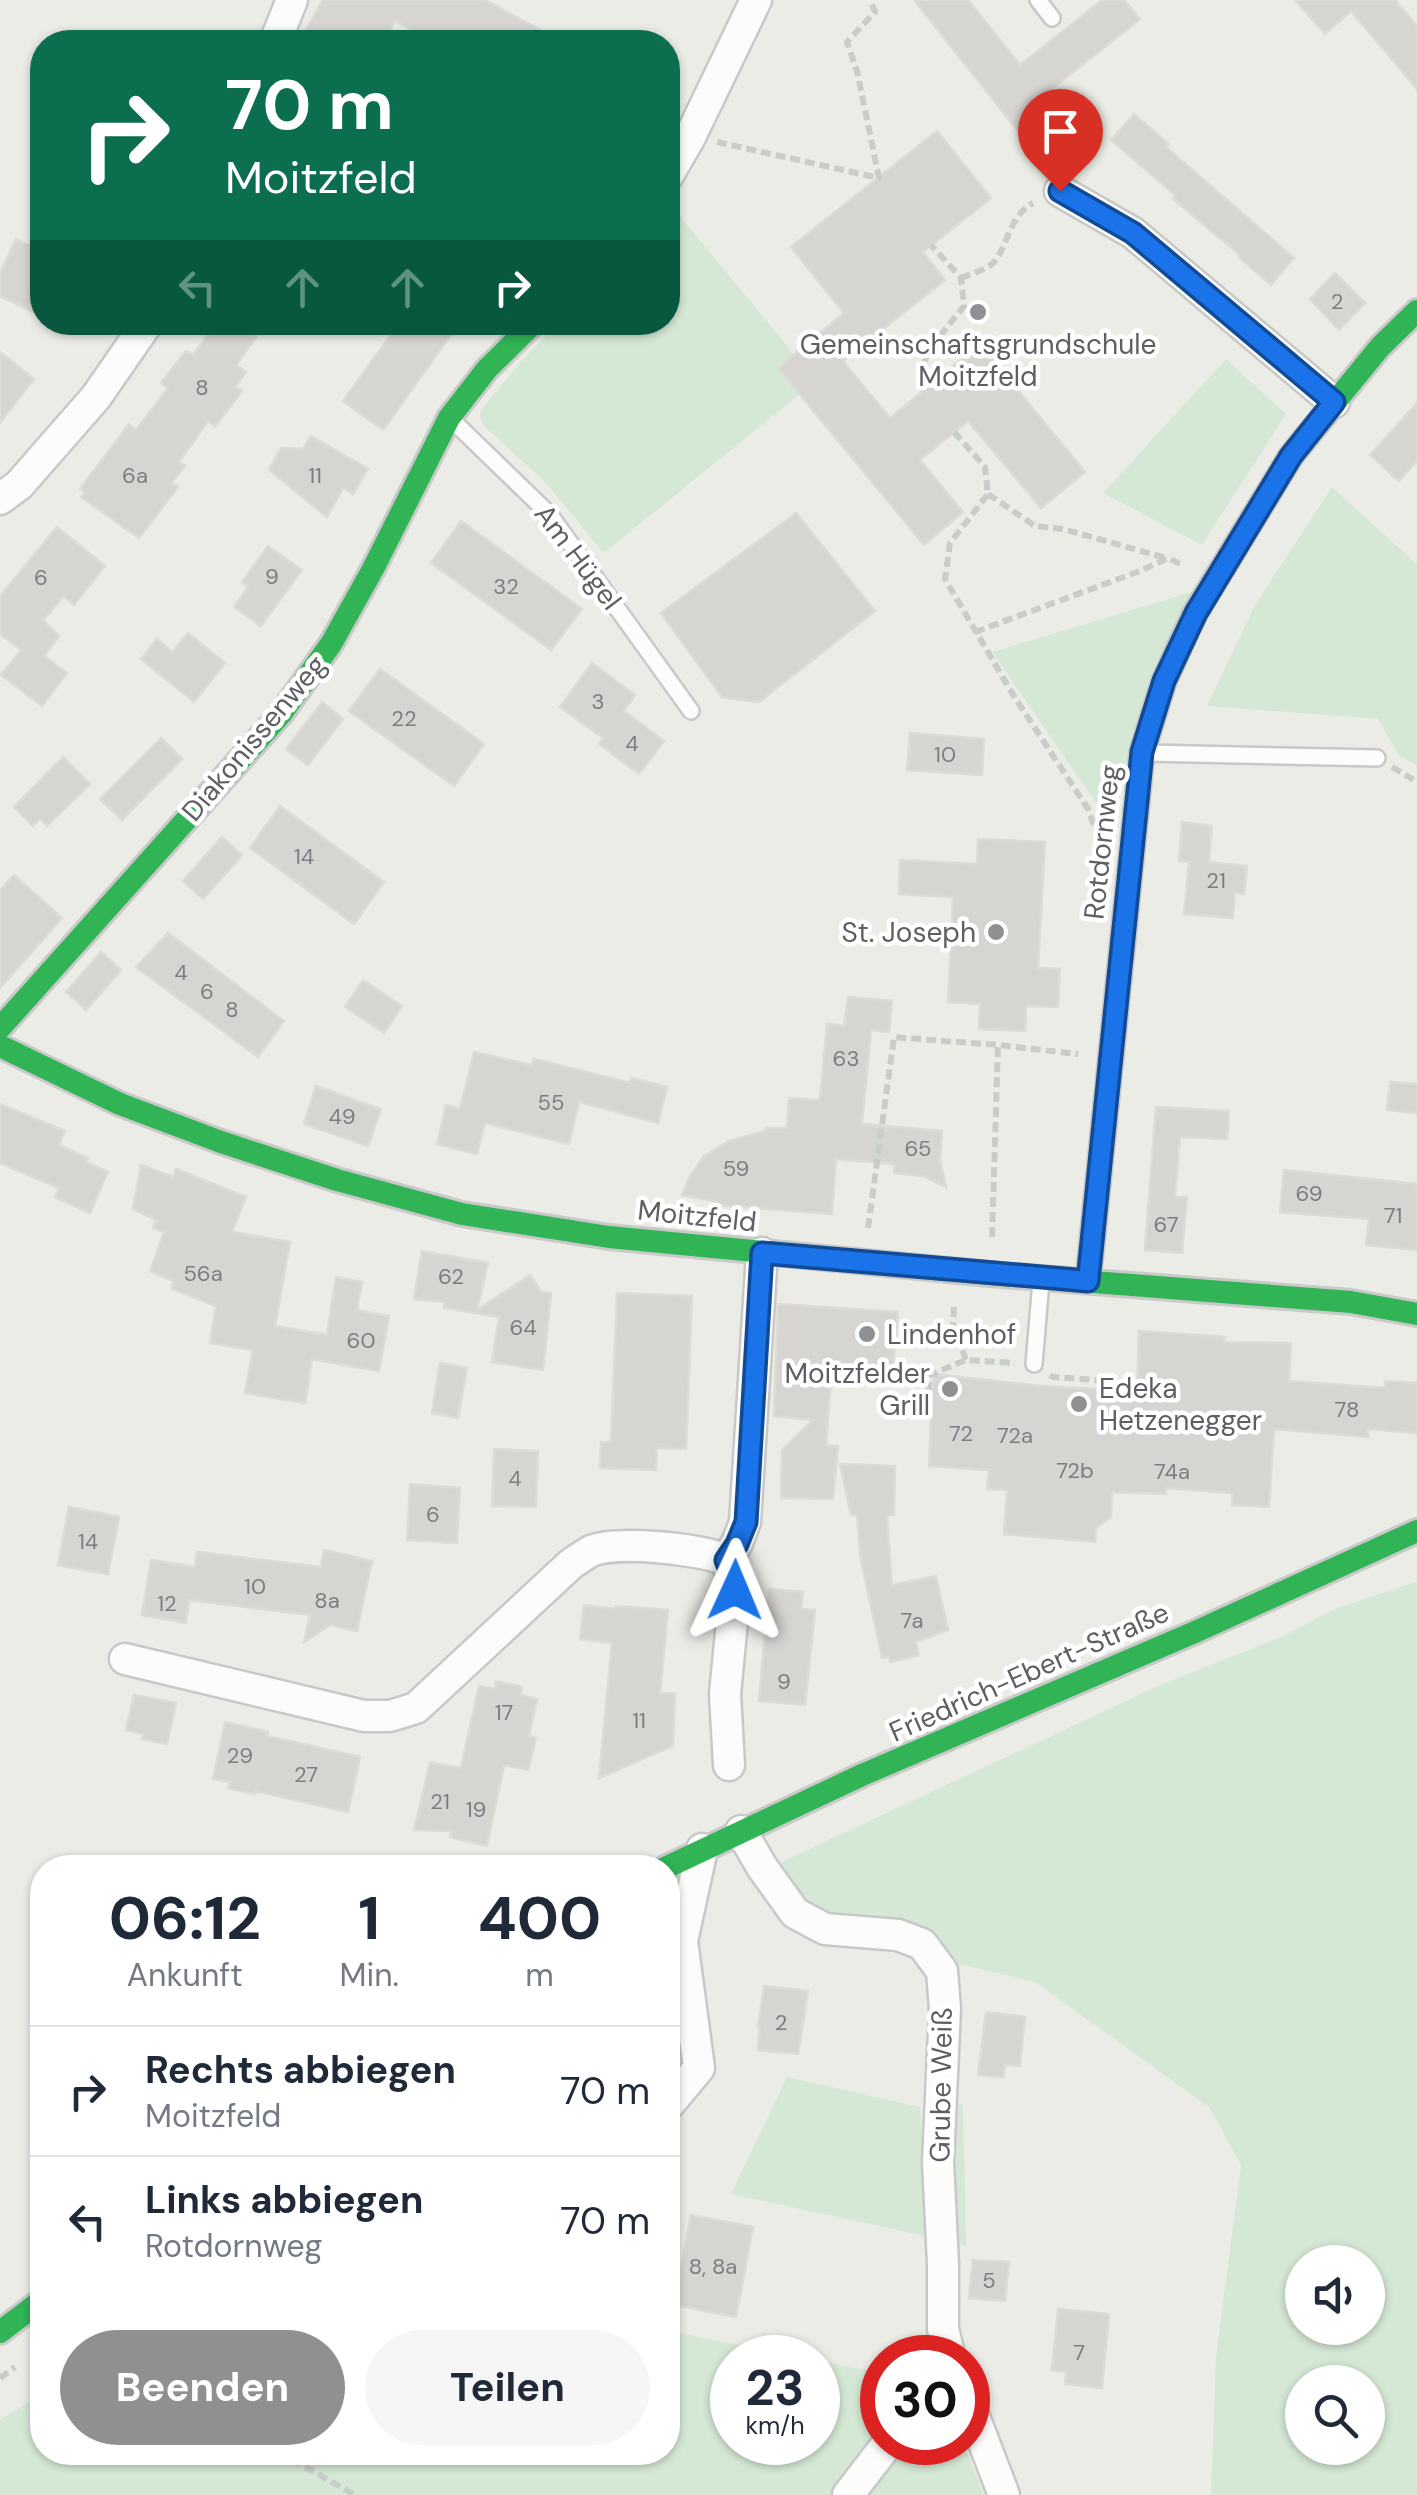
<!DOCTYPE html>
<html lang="de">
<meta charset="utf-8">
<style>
body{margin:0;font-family:"DM Sans",sans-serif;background:#f6f6f7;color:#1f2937;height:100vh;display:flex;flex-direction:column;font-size:38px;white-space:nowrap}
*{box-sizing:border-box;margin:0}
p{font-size:32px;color:#747a83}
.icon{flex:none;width:55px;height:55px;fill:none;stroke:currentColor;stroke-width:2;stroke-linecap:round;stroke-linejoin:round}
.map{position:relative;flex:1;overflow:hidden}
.details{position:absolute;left:30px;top:1855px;width:650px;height:610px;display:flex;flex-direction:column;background:#fff;border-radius:40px;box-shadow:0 2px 8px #0004}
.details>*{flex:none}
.top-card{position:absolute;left:30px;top:30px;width:650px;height:305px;border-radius:40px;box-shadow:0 2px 8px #0004;background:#0b6e4f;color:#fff;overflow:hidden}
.buttons{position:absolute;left:1285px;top:2245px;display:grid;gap:20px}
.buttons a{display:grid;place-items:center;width:100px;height:100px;border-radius:50%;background:#fff;box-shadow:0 2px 8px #0004;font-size:50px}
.speed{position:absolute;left:710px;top:2335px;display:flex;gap:20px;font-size:50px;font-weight:700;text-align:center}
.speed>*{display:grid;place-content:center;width:130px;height:130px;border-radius:50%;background:#fff;box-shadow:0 2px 8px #0004;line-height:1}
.speed small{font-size:25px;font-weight:400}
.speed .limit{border:15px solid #d22;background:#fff;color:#111}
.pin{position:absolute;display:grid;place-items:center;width:85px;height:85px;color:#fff;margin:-102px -42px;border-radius:50% 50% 50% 0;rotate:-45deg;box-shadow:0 0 10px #0007}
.pin .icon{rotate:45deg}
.me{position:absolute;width:110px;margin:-55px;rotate:1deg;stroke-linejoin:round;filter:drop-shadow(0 0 8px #0008)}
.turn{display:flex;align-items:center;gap:35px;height:210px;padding:0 30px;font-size:45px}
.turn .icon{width:130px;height:130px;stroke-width:2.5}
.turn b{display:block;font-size:70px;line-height:85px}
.lanes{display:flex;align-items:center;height:95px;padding:0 30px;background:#0003;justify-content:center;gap:50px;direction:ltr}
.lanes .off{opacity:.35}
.eta{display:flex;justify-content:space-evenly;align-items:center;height:170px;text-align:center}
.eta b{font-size:60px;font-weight:700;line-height:70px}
.primary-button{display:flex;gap:20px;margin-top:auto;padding:20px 30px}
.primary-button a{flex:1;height:115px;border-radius:60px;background:#8f9092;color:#fff;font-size:40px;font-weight:700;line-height:115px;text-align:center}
.primary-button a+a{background:#f6f6f7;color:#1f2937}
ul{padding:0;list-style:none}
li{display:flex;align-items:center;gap:30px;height:130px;padding:0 30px;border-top:2px solid #e0e1e3}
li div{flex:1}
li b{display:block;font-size:38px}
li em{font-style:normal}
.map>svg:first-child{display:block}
.green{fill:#d5e8d5;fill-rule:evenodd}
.building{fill:#d6d5d2;stroke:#dcdbd6;stroke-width:2.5}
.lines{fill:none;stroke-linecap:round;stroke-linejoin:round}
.lane-casing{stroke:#c8c8c8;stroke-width:20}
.street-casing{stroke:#c8c8c8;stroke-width:35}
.fast-casing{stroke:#c9c9c9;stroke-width:28}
.path{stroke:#c8cdca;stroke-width:6;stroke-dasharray:10 5;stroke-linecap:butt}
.lane{stroke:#fcfcfb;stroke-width:15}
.street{stroke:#fcfcfb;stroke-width:30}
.fast{stroke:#30b455;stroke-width:22}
.route-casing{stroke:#114b97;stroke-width:25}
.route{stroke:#1a73e8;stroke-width:18}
.poi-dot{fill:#8f9092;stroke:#fff;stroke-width:4}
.labels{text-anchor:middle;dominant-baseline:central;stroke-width:9;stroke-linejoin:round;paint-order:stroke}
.number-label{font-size:22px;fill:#7c7d80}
.poi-label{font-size:28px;fill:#5d5f64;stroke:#fff;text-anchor:end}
.street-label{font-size:28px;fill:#5d5f64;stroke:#fff}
</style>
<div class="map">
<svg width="1417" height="2495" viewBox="0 0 1417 2495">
<rect width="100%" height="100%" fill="#ecece7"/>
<g class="green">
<polygon points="670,204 816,381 605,552 602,551 545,482 484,426 480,417 481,410 525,357 559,323 668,322 668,208"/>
<polygon points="1226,359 1286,414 1202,545 1103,493"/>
<polygon points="1332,487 1417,564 1417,766 1398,754 1378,719 1207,706 1255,605"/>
<polygon points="1192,592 1122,783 1112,826 992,652"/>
<path d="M1417 1582V2495H1213L1211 2491 1216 2357 1241 2165 1209 2107 1035 1982 959 1964 952 1969 844 1925 799 1909 773 1866 1158 1686 1283 1636 1337 1608ZM1302 2262H1368V2328H1302ZM1302 2382H1368V2448H1302Z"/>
<polygon points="787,2077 920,2107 930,2237 731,2194"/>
<polygon points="953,2104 963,2104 966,2246 956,2244"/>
<polygon points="668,2331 801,2357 732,2358 732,2442 818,2442 818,2361 882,2373 882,2436 834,2495 0,2495 0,2420 42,2394 42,2452 668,2452"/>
<polygon points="900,2442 963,2443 984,2495 862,2495"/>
</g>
<g class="building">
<polygon points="323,0 485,0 563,42 435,42 395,21 383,42 299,42"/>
<polygon points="914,0 968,0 1020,65 1102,0 1124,0 1140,19 1044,95 1064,120 1030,146"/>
<polygon points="1295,0 1395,0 1417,26 1417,89 1351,11 1325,34"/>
<polygon points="1134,114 1169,144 1166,147 1294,258 1271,285 1239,257 1240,255 1173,199 1176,196 1111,140"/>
<polygon points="937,131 991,198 923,252 945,280 843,361 890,418 980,344 1085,472 1041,508 968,421 920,460 963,512 924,545 778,368 844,313 791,247"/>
<polygon points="16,239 42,252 42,316 0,296 0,274"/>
<polygon points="1335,273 1365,303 1339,330 1310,299"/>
<polygon points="217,322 267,322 236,365 246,372 235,387 242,391 215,427 208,421 179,462 185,466 172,483 178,487 139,538 81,497 85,492 80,489 129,424 136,430 168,388 161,383 186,351 193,355"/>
<polygon points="400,322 460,322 383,430 343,401"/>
<polygon points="0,352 34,379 0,423"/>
<polygon points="1417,403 1417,461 1399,481 1370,455"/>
<polygon points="311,436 368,469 353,494 343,488 327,517 269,470 281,448 303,449"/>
<polygon points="796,513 875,611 759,702 722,697 661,613"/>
<polygon points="461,521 582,609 551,650 431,563"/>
<polygon points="57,527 105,566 74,605 64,596 43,620 59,636 44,656 67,673 42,706 1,675 21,650 0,634 0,596"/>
<polygon points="268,546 302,570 261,626 234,607 248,587 242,582"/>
<polygon points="188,633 225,663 194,702 141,659 157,639 172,652"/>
<polygon points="592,663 635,695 624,711 664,741 639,774 599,744 603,738 560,707"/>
<polygon points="380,669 484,744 454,786 349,711"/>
<polygon points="322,702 343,719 308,765 286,749"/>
<polygon points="910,733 984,739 982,775 907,770"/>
<polygon points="161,738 182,759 122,820 100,799"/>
<polygon points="63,757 90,784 47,826 40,818 33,826 14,807"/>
<polygon points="280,806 384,882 354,924 250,848"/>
<polygon points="1182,822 1212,826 1209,862 1247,866 1244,894 1235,893 1233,918 1184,914 1189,862 1179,861"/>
<polygon points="222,837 242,855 203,899 183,881"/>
<polygon points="978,839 1045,842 1038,968 1060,969 1058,1007 1026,1006 1025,1031 979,1029 980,1004 948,1002 953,897 899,894 900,860 977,864"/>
<polygon points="14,875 62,918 0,988 0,890"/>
<polygon points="168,933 284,1021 258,1057 136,967"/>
<polygon points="101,952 121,970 86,1010 66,992"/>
<polygon points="363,980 402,1006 384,1033 345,1007"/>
<polygon points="848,997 892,1001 889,1032 871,1030 862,1124 942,1131 940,1161 946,1187 923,1176 894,1173 895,1164 836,1159 832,1214 714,1205 714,1201 682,1195 690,1176 704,1156 729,1141 765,1131 766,1128 787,1128 789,1098 820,1100 827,1024 844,1026"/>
<polygon points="474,1052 532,1065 534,1059 630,1083 631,1078 667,1087 658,1123 579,1102 569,1144 485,1123 477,1154 437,1144 446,1105 460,1109"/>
<polygon points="1390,1082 1417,1084 1417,1113 1387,1110"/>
<polygon points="316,1086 381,1109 368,1146 304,1124"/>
<polygon points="0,1104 65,1131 59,1145 88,1158 86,1162 108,1172 90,1213 55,1197 59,1188 0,1163"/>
<polygon points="1156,1107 1229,1111 1227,1139 1180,1137 1175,1197 1187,1197 1182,1253 1145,1250"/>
<polygon points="141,1165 173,1177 176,1169 246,1197 232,1232 290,1242 275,1326 327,1335 336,1277 362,1282 357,1310 389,1316 379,1371 312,1359 305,1403 245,1393 253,1350 210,1343 216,1306 172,1289 173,1281 150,1271 164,1232 153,1228 156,1220 133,1209"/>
<polygon points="1284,1170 1417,1184 1417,1250 1366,1245 1369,1219 1280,1212"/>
<polygon points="422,1251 488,1263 477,1310 530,1275 541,1292 551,1293 543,1370 492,1362 499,1317 444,1308 445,1302 414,1299"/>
<polygon points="617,1293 692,1296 686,1449 657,1448 656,1470 600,1468 601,1442 611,1442"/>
<polygon points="778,1304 898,1312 893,1370 832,1365 826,1446 838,1446 833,1499 781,1498 782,1450 813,1420 774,1416"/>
<polygon points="1139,1331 1225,1337 1224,1342 1291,1343 1289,1381 1385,1388 1385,1381 1417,1383 1417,1433 1368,1429 1368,1437 1274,1429 1269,1507 1232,1505 1232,1493 1166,1488 1166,1494 1112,1492 1111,1517 1096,1528 1095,1542 1004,1534 1007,1490 987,1489 989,1470 929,1466 933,1374 1041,1386 1137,1391"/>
<polygon points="440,1363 467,1368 458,1418 432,1413"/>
<polygon points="494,1449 538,1451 536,1507 492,1506"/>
<polygon points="840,1464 895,1466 894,1515 887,1515 892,1585 936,1576 948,1630 916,1642 919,1655 890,1662 889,1657 882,1658 861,1560 857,1515 851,1515"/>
<polygon points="410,1484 460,1488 457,1543 407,1540"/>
<polygon points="69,1507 119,1517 108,1574 58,1565"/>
<polygon points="324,1550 372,1561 357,1631 330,1625 304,1642 310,1615 189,1600 186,1623 142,1615 151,1560 195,1567 197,1552 321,1567"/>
<polygon points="769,1589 803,1592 801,1609 815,1610 805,1705 759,1701"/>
<polygon points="584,1605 615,1609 616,1606 668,1610 660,1693 675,1694 673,1746 599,1778 612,1643 580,1639"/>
<polygon points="496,1681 522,1687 521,1695 537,1699 529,1736 536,1738 528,1770 504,1765 487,1846 450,1837 451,1831 414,1830 430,1763 461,1768 479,1686 495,1689"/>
<polygon points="134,1695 176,1703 167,1744 142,1739 143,1734 126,1730"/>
<polygon points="225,1722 268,1732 267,1736 360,1757 348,1812 255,1791 255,1794 228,1788 230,1782 213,1779"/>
<polygon points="764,1986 808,1991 798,2054 758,2050 760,2026 758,2026"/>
<polygon points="986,2012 1025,2017 1020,2066 1005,2065 1003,2077 978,2075"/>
<polygon points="691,2215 753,2227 736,2317 674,2305"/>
<polygon points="973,2260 1009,2262 1005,2301 969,2298"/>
<polygon points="1058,2309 1109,2314 1102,2388 1065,2384 1066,2372 1052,2370"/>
</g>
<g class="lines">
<g class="lane-casing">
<g id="lane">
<polyline points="1038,0 1052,18"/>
<polyline points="452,420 550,515 691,711"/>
<polyline points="1146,753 1377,758"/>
<polyline points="1034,1364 1041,1281"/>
</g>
</g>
<g class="street-casing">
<g id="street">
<polyline points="275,42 292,0"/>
<polyline points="668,175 690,137 756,0"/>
<polyline points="1060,191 1133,233 1334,402"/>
<polyline points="0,499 19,485 96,397 148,322"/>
<path d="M125 1659 364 1716H390L416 1708 571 1564C577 1560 584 1555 591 1551 618 1540 700 1549 726 1560"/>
<polyline points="729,1765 725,1694 735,1590 732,1574 726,1560 737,1543 745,1522 762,1253"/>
<polyline points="741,1831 762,1867 795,1913 825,1929 898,1935 922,1944 942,1971 945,2009 938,2162 943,2264 943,2329 950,2358"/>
<polyline points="668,2105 699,2068 682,1941 702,1849"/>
<polyline points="968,2401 1004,2495"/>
<polyline points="848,2495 889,2442"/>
</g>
</g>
<g class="fast-casing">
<g id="fast">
<polyline points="0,1028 281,714 331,644 373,569 449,418 487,369 535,322"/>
<polyline points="0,1046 120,1104 221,1142 337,1180 462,1214 609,1237 990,1274 1351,1302 1417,1314"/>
<polyline points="1088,1281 1142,752 1164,681 1195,613 1291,456 1380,347 1417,311"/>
<polyline points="665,1868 862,1775 1195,1632 1417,1531"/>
<polyline points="0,2332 42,2300"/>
</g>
</g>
<g class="path">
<polyline points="717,142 879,178 857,71 847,42 875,12 870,0"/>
<path d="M961 278C971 274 984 270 992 264 1007 251 1008 216 1033 203"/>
<polyline points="921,391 926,354 964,306 961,278 931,245"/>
<polyline points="954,432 985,467 988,494 950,543 945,579 1012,693 1088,809 1095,828"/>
<polyline points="988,494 1035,526 1063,529 1166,558"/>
<polyline points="975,632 1140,571 1168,558 1182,565"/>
<polyline points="1392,767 1417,782"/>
<polyline points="868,1228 894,1037 998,1045 1078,1054"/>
<polyline points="992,1237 998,1045"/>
<polyline points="954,1307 953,1325 966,1360"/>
<polyline points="1050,1375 1053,1377 1123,1382"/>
<polyline points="881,1406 926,1407 930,1375 966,1360 1015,1363"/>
<polyline points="0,2378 15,2367"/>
<polyline points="279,2452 355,2495"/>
</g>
<use href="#lane" class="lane"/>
<use href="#street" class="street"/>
<use href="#fast" class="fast"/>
</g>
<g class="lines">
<g class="route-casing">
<polyline id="route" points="735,1590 732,1574 726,1560 737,1544 746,1522 762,1253 1088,1281 1142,752 1164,681 1196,613 1291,456 1334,402 1133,233 1060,191"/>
</g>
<use href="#route" class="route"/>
</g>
<g class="poi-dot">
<circle cx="978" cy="312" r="10"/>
<circle cx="996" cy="932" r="10"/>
<circle cx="867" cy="1334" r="10"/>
<circle cx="950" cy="1389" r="10"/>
<circle cx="1079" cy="1404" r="10"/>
</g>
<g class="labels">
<g class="number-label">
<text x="1337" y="301">2</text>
<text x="202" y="387">8</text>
<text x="135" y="475">6a</text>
<text x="315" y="475">11</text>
<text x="272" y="576">9</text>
<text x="41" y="577">6</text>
<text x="506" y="586">32</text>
<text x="598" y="701">3</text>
<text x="404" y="718">22</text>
<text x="632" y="743">4</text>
<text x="945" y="754">10</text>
<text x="304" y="856">14</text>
<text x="1216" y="880">21</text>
<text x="181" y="972">4</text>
<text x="207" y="991">6</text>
<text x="232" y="1009">8</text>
<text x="846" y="1058">63</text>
<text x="551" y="1102">55</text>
<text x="342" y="1116">49</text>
<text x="918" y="1148">65</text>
<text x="736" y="1168">59</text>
<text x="1309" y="1193">69</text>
<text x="1393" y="1215">71</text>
<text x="1166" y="1224">67</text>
<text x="203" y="1273">56a</text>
<text x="451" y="1276">62</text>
<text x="523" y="1327">64</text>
<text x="361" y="1340">60</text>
<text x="1347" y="1409">78</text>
<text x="961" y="1433">72</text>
<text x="1015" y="1435">72a</text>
<text x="1075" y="1470">72b</text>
<text x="1172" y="1471">74a</text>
<text x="515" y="1478">4</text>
<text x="433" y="1514">6</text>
<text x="88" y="1541">14</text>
<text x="255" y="1586">10</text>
<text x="327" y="1600">8a</text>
<text x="167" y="1603">12</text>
<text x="912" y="1620">7a</text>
<text x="784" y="1681">9</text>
<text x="504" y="1712">17</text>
<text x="639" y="1720">11</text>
<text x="240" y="1755">29</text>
<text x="306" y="1774">27</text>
<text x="440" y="1801">21</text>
<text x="476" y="1809">19</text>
<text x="781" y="2022">2</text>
<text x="713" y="2266">8, 8a</text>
<text x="989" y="2280">5</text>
<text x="1079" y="2352">7</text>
</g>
<g class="poi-label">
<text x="978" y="344" text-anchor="middle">Gemeinschaftsgrundschule<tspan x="978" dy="32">Moitzfeld</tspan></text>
<text x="976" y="932">St. Joseph</text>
<text x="887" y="1334" text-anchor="start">Lindenhof</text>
<text x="930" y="1373">Moitzfelder<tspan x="930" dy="32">Grill</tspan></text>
<text x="1099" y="1388" text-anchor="start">Edeka<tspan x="1099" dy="32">Hetzenegger</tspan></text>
</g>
<g class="street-label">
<text transform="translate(578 557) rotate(53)">Am Hügel</text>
<text transform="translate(254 738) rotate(-50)">Diakonissenweg</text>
<text transform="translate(1102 842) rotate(-84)">Rotdornweg</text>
<text transform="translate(697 1216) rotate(6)">Moitzfeld</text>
<text transform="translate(1029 1672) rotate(-24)">Friedrich-Ebert-Straße</text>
<text transform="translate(941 2085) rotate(-89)">Grube Weiß</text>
</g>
</g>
</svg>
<div class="buttons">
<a><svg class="icon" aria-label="sound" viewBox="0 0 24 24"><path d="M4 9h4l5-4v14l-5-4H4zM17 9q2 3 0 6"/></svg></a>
<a><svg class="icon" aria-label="search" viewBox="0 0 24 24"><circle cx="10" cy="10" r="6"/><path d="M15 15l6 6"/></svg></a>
</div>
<div class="speed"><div>23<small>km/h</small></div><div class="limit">30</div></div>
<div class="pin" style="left:1060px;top:191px;background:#d93025"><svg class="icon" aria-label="arrive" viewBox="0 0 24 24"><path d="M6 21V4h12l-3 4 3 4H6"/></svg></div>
<svg class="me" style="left:735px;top:1590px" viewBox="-20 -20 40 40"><path d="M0-17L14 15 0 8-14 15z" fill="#1a73e8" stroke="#fff" stroke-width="4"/></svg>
<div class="top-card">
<div class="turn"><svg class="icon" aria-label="right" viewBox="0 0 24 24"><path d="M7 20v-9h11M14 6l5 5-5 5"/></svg><div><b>70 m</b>Moitzfeld</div></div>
<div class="lanes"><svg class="icon off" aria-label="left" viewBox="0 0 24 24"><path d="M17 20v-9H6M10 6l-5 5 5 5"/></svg><svg class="icon off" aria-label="ahead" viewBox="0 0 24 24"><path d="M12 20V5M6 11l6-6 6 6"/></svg><svg class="icon off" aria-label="ahead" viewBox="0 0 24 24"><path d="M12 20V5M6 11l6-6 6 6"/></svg><svg class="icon" aria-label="right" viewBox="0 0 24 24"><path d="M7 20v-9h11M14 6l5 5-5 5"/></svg></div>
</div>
<section class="details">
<div class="eta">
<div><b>06:12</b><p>Ankunft</p></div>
<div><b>1</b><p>Min.</p></div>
<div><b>400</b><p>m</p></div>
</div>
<ul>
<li><svg class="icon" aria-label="right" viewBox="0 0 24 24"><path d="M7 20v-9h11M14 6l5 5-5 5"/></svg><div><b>Rechts abbiegen</b><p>Moitzfeld</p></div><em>70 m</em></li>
<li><svg class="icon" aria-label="left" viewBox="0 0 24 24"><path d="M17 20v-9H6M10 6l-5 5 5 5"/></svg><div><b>Links abbiegen</b><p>Rotdornweg</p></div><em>70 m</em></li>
</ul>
<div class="primary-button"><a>Beenden</a><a>Teilen</a></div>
</section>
</div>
